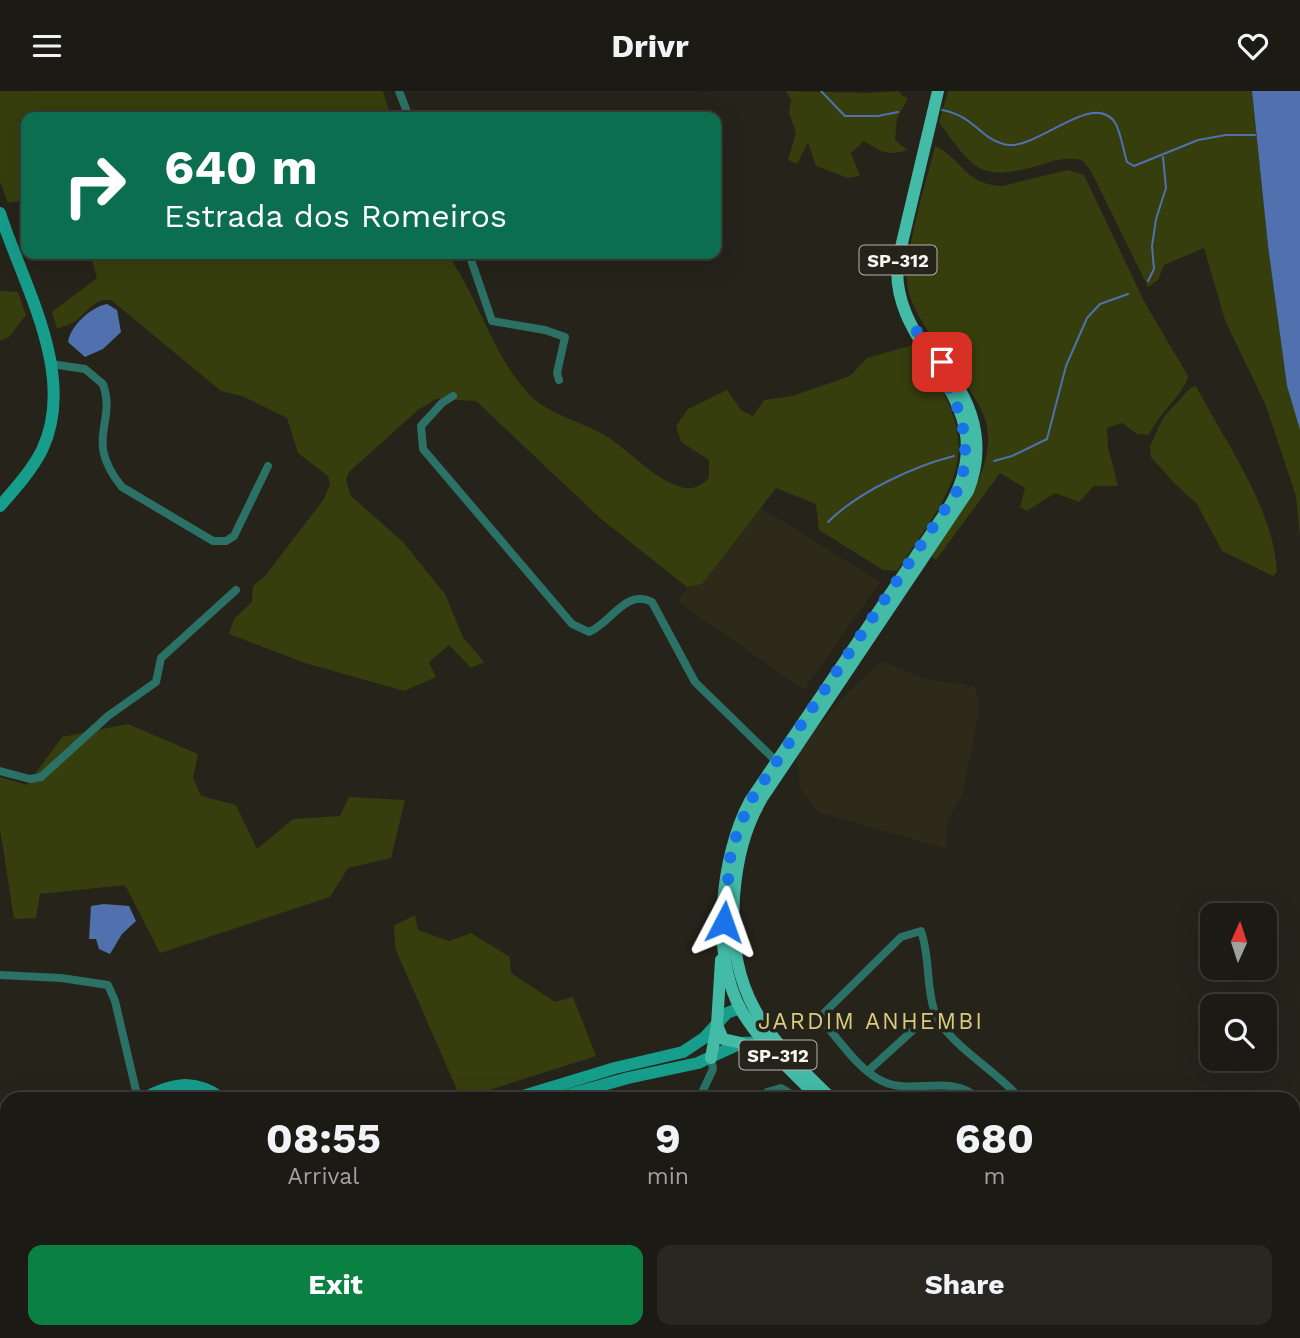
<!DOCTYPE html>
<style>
body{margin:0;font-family:"Work Sans",sans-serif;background:#292722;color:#f1f3f6;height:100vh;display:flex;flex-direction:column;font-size:26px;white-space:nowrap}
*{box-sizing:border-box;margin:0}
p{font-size:23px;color:#a0a1a0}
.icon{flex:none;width:38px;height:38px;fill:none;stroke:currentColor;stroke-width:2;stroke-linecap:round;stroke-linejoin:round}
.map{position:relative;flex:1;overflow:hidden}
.side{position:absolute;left:0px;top:1001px;width:1300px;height:247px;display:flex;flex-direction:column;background:#1c1a14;border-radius:21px 21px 0 0;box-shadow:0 7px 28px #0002,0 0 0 2px #3a3834}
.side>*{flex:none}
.top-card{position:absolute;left:21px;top:21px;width:700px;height:147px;border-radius:14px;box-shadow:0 7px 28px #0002,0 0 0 2px #3a3834;background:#0b6e4f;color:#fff;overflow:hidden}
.needle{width:46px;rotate:3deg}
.fabs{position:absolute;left:1200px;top:812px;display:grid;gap:14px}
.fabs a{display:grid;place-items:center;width:77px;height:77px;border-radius:14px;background:#1c1a14;box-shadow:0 7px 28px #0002,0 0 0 2px #3a3834;font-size:35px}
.pin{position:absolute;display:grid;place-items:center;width:60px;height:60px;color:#fff;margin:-30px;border-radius:14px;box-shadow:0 4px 10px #0006}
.me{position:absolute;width:77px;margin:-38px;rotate:4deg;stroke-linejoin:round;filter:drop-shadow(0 0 5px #0008)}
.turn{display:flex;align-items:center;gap:24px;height:147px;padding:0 28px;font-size:32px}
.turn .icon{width:91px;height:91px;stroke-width:2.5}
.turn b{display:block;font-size:49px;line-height:60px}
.eta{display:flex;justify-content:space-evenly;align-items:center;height:119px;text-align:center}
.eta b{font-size:42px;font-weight:700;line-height:49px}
.primary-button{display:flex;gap:14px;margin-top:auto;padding:14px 28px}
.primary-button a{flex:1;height:80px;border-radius:14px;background:#0b8043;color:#fff;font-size:28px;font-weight:700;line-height:80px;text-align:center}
.primary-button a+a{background:#292722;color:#f1f3f6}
header{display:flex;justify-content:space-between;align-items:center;height:91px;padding:0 28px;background:#1c1a14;font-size:32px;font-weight:700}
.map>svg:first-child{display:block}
.built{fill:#2d2a1a}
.green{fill:#373e0d}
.water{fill:#5071ad}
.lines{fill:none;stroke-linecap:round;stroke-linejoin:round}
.stream{stroke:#5071ad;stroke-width:2}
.street{stroke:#2b7165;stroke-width:8}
.secondary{stroke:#179d8b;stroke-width:12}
.primary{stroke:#43bba7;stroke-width:12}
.route{stroke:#1a73e8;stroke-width:12;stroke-dasharray:0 21.6}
.labels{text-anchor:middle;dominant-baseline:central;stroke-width:7;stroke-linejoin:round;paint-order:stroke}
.shield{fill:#25231a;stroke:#b7b6ae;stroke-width:2}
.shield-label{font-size:18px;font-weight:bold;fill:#f6f5ee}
.quarter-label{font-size:23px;letter-spacing:2px;fill:#d9cc7e;stroke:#25231a}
</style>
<header><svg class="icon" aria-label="menu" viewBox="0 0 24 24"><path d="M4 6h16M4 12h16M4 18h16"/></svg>Drivr<svg class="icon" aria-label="heart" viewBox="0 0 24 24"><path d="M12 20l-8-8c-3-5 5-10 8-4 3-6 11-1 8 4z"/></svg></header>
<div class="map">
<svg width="1300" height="1247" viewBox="0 0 1300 1247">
<rect width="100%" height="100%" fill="#25231a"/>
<g class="built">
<polygon points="752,411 880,491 804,599 677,510"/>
<polygon points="882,570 929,589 974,595 979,607 979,622 962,705 947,730 946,758 818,721 800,697 797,669 801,655 852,597"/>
</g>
<g class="green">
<polygon points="0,0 383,0 391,26 26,26 26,109 8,112 0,91"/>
<path d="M786 0 869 2 899 0 902 5 908 7 897 28 895 49 907 59C889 66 879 60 864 50L851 62 860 85 848 87 816 75 808 51 797 73 788 69 796 42 789 22 791 9Z"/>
<path d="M948 0H1252L1268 155 1287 295 1300 339V446L1296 405 1266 315 1225 229 1204 157 1164 174 1158 189 1148 196 1091 80 1082 69C1066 66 1055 69 1040 74 979 92 973 78 939 31Z"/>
<path d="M935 55C963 68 963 93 1002 95L1067 79 1084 84 1145 212 1188 285C1187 299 1158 323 1149 344L1137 343 1122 332 1107 337 1108 356 1118 395H1094L1079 411 1055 402 1027 420 1020 416 1025 397 1000 382 936 469 931 465C957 425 1005 371 982 320 973 301 958 284 946 267 933 246 916 226 909 202 900 171 927 90 935 55Z"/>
<path d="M90 163H447C478 205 491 261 527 301 548 325 586 331 611 348 633 364 655 388 681 396 692 400 702 394 709 387V369L681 351 676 335 688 318 727 299 742 320 753 325 764 309 792 305 850 285 867 267 916 253C985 361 964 381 897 480L883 479 819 439 816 413 776 397 702 493 687 496 600 427 476 310 436 308 418 319 349 381 346 389 351 405 402 450 445 503 463 546 484 571 471 577 449 554 429 571 436 586 404 600 305 572 229 543 234 528 252 511 253 495 265 485 324 408 330 393 328 385 298 362 287 327 242 305 221 300 111 209C94 208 90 218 78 228 73 233 64 235 57 238L52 221 97 187Z"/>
<polygon points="0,200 18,201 26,224 9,246 0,250"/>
<path d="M1196 295C1225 351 1274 417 1277 481L1273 485 1222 460 1197 413 1175 393 1151 366 1150 355 1163 327 1190 297Z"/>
<polygon points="128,633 198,663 193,687 201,705 236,714 257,758 293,728 340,725 349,706 405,709 391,767 348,777 330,806 160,862 125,794 40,803 36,827 14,828 0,738 0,686 27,694 62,646"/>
<polygon points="415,824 418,839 449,850 471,842 510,866 511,882 555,911 573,906 596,965 461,1008 395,857 394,835"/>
<polygon points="0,1058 7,1059 7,1241 251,1241 251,1247 0,1247"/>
<polygon points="1293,1191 1298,1196 1300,1247 1028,1247 1030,1241 1293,1241"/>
<polygon points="293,1241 606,1241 610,1243 609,1247 303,1247"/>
</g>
<g class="water">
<polygon points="1252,0 1300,0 1300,339 1287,295 1268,155"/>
<path d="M107 213 117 219 121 241 103 258 85 266 68 251C70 235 91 216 107 213Z"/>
<polygon points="104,813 129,815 136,830 122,843 110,863 99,858 96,848 89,848 91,815"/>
</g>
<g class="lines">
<g class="stream">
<polyline points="821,0 845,25 878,25 898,21"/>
<path d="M942 19C974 25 979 46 1003 53 1034 63 1090 0 1114 30 1121 40 1123 59 1127 71L1134 75 1198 49 1226 44H1255"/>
<polyline points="1148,190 1154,178 1152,155 1156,128 1166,97 1163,66"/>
<polyline points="994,370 1012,365 1047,348 1066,275 1087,227 1100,213 1128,203"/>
<path d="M828 431C858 401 914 375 954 365"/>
</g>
<g class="street">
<polyline points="399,0 409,26"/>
<polyline points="469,163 492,230 545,239 565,246 557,282 559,289"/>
<path d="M51 273 85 278 103 293C117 333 83 348 122 396L213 450H226L234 445 268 375"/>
<path d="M453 305 442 312 421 335 423 358 572 533 589 541C610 533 626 497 652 511L695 591 776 670"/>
<polyline points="0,680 30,688 41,686 108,625 156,591 161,567 236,499"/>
<polyline points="0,884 61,887 108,894 115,910 138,1008"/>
<path d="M818 925C837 945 858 980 884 991 914 1004 951 982 979 1008"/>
<path d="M820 926 901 846 921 840C930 865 926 894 934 919 945 953 1000 981 1020 1008"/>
<polyline points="868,980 934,920"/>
<polyline points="699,1008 713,978 711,967"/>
<polyline points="762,1008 767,1001 781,997 799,1008"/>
<polyline points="732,1241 735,1247"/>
<polyline points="742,1241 745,1247"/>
<polyline points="917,1241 920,1247"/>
<polyline points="263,1247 263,1241"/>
</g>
<g class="secondary">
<path d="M0 122C22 192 78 284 42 359 32 379 15 398 0 415"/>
<path d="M142 1008C172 992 194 987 223 1008"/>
<polyline points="168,1008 181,1005 200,1008"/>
<polyline points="513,1008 615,977 683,961 704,947 727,922 740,917"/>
<polyline points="553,1008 628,987 698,972 741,952 766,951"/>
<polyline points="0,1019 7,1021"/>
<polyline points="0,1032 7,1033"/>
</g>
<g class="primary">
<polyline points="717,934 723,948 741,952"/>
<polyline points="711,967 717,934 721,869"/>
<path d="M819 1008C793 981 760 952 741 919 710 863 721 764 750 710L948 418C1014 308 886 262 898 169L938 0"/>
<path d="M832 1008C764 943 728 904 734 805 737 769 744 738 762 707L968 400C984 360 977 324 954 289"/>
<polyline points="1293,1116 1300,1117"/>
<polyline points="1293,1131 1300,1131"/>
</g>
</g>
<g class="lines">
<path class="route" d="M724 831 731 759 749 712 959 397C979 336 946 289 916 239L942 271"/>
</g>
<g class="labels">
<g class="shield">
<rect x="859.5" y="154.5" width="77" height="29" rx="5"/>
<rect x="739.5" y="949.5" width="77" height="29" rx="5"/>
</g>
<g class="shield-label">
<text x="898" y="169">SP-312</text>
<text x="778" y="964">SP-312</text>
</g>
<g class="quarter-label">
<text x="871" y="930">JARDIM ANHEMBI</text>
</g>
</g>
</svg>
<div class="fabs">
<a><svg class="needle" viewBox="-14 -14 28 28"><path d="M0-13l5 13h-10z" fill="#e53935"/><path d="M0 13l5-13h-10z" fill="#a0a1a0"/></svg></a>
<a><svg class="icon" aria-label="search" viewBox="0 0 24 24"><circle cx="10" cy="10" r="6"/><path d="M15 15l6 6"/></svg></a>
</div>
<div class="pin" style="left:942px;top:271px;background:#d93025"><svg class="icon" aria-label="arrive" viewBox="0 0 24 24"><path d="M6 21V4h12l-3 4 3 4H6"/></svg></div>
<svg class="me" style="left:724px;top:831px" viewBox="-20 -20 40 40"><path d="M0-17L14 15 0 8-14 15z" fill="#1a73e8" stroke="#fff" stroke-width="4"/></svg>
<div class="top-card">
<div class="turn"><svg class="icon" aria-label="right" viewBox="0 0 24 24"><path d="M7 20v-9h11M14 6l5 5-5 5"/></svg><div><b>640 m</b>Estrada dos Romeiros</div></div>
</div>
<section class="side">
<div class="eta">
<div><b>08:55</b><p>Arrival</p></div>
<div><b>9</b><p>min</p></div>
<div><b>680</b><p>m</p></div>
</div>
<div class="primary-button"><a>Exit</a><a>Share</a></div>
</section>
</div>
